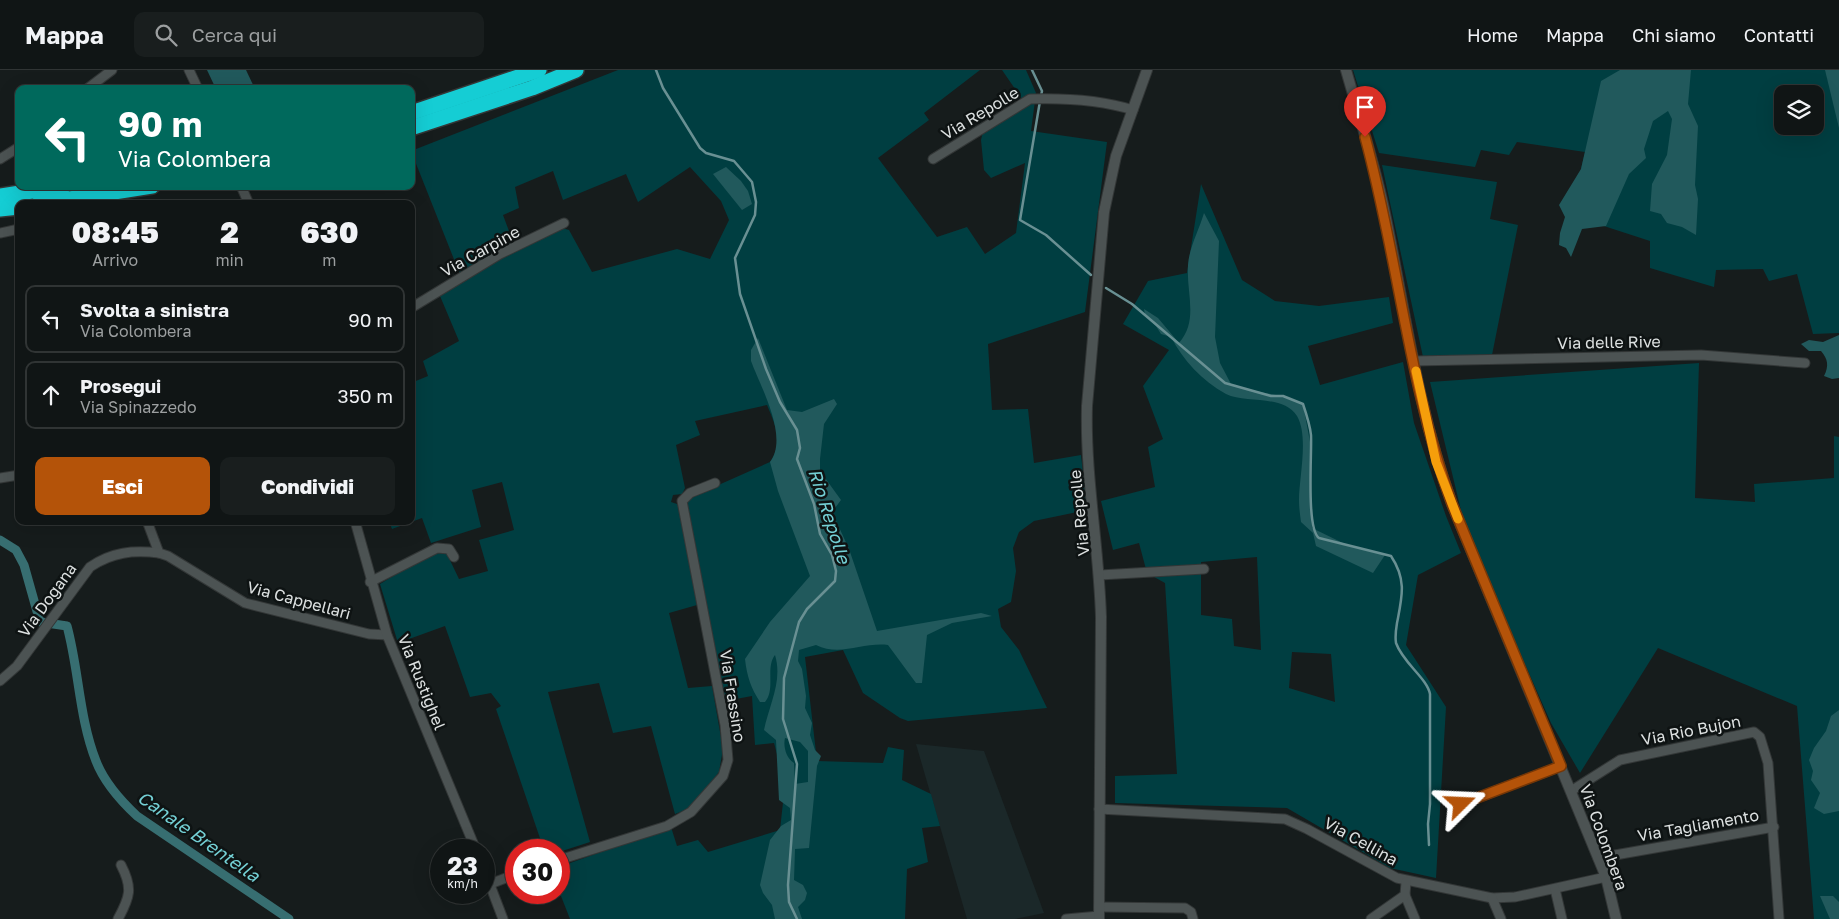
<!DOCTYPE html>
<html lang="it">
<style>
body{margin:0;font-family:"Golos Text",sans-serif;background:#191e1e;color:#f1f3f6;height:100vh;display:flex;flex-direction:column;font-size:19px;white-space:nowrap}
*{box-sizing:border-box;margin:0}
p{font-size:16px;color:#9c9fa0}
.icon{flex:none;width:28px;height:28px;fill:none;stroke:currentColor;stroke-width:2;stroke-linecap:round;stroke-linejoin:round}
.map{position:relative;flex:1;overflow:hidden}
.side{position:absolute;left:15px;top:130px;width:400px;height:325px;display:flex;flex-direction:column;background:#101515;border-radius:10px;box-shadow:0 5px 20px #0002,0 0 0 1px #303434}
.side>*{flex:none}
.hud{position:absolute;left:15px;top:15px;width:400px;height:105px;border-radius:10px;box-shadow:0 5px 20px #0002,0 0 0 1px #303434;background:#00695c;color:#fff;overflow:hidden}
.controls{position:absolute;left:1774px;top:15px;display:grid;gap:10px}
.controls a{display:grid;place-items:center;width:50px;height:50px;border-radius:10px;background:#101515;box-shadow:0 5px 20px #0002,0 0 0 1px #303434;font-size:25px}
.speed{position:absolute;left:430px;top:769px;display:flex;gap:10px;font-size:25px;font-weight:700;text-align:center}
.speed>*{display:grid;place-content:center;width:65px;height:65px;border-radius:50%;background:#101515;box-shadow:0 5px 20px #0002,0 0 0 1px #303434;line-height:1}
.speed small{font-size:12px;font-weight:400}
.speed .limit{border:8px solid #d22;background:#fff;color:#111}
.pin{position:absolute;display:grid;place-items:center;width:42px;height:42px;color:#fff;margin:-51px -21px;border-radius:50% 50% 50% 0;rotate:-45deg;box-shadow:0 0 5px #0007}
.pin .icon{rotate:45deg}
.me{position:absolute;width:55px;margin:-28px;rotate:69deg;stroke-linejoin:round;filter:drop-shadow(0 0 4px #0008)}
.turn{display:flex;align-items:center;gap:18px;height:105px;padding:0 20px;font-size:22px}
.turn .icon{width:65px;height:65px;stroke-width:2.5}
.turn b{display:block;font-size:35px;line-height:42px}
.eta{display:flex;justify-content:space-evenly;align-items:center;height:85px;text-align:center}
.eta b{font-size:30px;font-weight:800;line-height:35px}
.action{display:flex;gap:10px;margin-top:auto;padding:10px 20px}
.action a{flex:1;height:58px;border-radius:10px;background:#b45309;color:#fff;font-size:20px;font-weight:800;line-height:58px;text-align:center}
.action a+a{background:#191e1e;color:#f1f3f6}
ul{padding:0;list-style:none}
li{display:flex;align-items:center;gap:15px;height:68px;margin:0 10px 8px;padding:0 10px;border:2px solid #303434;border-radius:10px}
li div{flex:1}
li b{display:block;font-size:19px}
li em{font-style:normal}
header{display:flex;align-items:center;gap:30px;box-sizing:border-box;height:70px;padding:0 25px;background:#101515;border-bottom:1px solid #303434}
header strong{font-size:24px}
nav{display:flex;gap:28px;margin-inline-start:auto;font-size:18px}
.search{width:350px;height:45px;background:#191e1e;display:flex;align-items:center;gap:12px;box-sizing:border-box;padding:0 18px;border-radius:10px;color:#9c9fa0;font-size:19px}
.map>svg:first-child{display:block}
.built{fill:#1b2829}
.green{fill:#003e41;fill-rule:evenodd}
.forest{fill:#21595c;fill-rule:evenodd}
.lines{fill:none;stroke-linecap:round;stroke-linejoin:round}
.stream{stroke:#699093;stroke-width:2.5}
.canal{stroke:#376e71;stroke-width:9}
.minor-casing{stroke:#333737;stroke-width:11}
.tertiary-casing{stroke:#333737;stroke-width:12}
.motorway-casing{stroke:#333737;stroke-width:18}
.minor{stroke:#4c5353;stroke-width:9}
.tertiary{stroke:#4c5353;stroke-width:10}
.motorway{stroke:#15cdd4;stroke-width:15}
.route-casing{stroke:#753606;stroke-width:12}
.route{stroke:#b45309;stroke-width:9}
.slow{stroke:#f59e0b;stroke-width:9}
.labels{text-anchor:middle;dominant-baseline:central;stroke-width:5;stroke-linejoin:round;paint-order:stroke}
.street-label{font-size:16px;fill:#dde1e1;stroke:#0e1313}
.water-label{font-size:18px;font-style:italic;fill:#74d0d5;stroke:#0e1313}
</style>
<header>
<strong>Mappa</strong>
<div class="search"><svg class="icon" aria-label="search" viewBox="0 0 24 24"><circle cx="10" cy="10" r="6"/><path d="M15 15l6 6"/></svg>Cerca qui</div>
<nav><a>Home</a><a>Mappa</a><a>Chi siamo</a><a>Contatti</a></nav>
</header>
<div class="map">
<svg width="1839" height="849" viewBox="0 0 1839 849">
<rect width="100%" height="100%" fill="#161c1c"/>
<polygon class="built" points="916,674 984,681 1044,843 1015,849 967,849"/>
<g class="green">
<path d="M618 0H980L924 43 929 50 878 88 937 167 967 157 985 184 1016 163 1025 93 991 108 984 100 981 70 983 61 1026 35 1002 0H1026L1036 23 1031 61 1107 72 1085 242 988 274 992 340 1028 339 1034 393 1081 385 1087 440 1034 451 1019 462 1013 478 1016 501 1011 532 998 539 1001 557 1019 580 1047 638 908 651 900 648 863 623 843 580 805 587 817 691 883 693 888 677 904 680 902 710 931 724 940 756 922 758 928 792 907 799 905 849H570L559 821V797L671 757 677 776 698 770 708 782 780 760 785 714 774 673 755 675 752 626 725 631 688 437 687 431 696 425 770 392C784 373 775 354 767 335L695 351 700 365 676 375 685 418 682 424 673 425 671 432 677 434 680 440 697 535 669 543 688 618 712 616 723 679 719 702 691 738 675 744 651 656 613 663 599 613 548 622 590 772 559 782V780H544L496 639 501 636 491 623 470 627 445 556 398 573 380 514 428 485 442 481 447 484 459 509 488 501 479 470 514 460 502 412 472 420 481 457 431 473 422 448 392 459 389 451H411V313L428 306 423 291 459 271 440 226 463 212 411 81ZM690 97 721 131 729 150 710 189 677 179 592 202 569 160 562 158 516 180 503 145 519 138 515 117 553 101 563 130 626 104 638 132Z"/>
<path d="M1353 0H1839V263L1813 264 1797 204 1769 211 1763 199 1716 200 1714 217 1650 198V171L1570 145 1585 82 1517 72 1509 85 1481 80 1475 97 1379 83ZM1782 24H1815V56H1782Z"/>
<polygon points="1382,95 1497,112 1490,149 1518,155 1492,285 1423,287"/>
<path d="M1201 114 1242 210 1275 231 1319 236 1389 227 1393 253 1308 276 1320 315 1403 292 1414 353 1446 446 1461 483 1418 505 1406 575 1446 637 1436 808 1390 798 1287 738 1115 733V706L1177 704 1165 513 1147 503 1139 473 1113 480 1101 431 1155 417 1148 377 1163 369 1143 316 1169 280 1123 254 1148 211 1187 203ZM1257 487 1261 580 1234 576 1232 549 1201 545V492ZM1292 582 1331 584 1335 632 1289 618Z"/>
<polygon points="1699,293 1695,428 1755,432 1754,414 1834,408 1834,366 1839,367 1839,849 1814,849 1797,636 1658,578 1580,703 1551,653 1466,461 1430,312"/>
</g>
<g class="forest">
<polygon points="207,0 246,0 255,19 216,19"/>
<polygon points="1620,0 1691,0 1688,34 1698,56 1695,115 1698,129 1696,165 1682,157 1667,153 1661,144 1650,141 1652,114 1667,85 1672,49 1668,41 1653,51 1644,79 1646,88 1629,104 1606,156 1582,159 1571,187 1566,178 1559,175 1560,163 1565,147 1559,135 1581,99 1601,11"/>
<polygon points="1825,0 1839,0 1839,58"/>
<polygon points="726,97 741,111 748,121 752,134 742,140 713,104"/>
<path d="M1204 143 1219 171 1215 267 1220 293 1231 314C1254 323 1280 323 1303 334L1310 372 1312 458 1347 475 1385 485 1373 503 1316 476 1313 463 1301 452C1300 445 1299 437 1299 430 1299 408 1309 366 1297 346 1283 324 1246 334 1226 324 1202 311 1183 290 1171 267L1161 264 1156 256 1145 245 1144 239 1158 248 1179 273C1199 250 1186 223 1188 195 1189 178 1199 160 1204 143Z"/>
<path d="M1839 265V308L1832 309 1824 306C1829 296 1828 289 1821 281H1809L1801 274 1809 270 1823 272Z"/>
<path d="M758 268 787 340 802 342 834 329 837 334 824 354 820 389V401L841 430 832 442 849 479 877 561 981 543 992 546 952 553 927 565 922 613H916L888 575C863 572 840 587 816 575L799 580 798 591 802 599 806 626 805 638 812 653 810 665 815 680 821 686 817 696 809 778 795 779 794 810 803 815 807 823 805 830 798 837 802 849H775L772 835 763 823 760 815 770 770 781 756 791 750 790 738 779 730 776 670 764 660C769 635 783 611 775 585 765 598 776 619 765 632H760C751 618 747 607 745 589L770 552 810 506 778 421 770 392C789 367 761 318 751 291V280ZM785 668 800 672 808 681V712L795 714 794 693C786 688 783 676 785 668Z"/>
<polygon points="1839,640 1839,741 1824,744 1814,738 1820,723 1811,710 1813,701 1809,690 1814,678 1826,661 1831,646"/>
<polygon points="1820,826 1833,826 1839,832 1839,849 1830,849"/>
</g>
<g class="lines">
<g class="stream">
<polyline points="656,0 663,18 700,78 706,83 734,91 752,112 756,132 755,145 735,188 740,224 766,299 780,332 797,360 800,378 797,389 814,434 820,464 832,485 836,501 835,511 807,539 799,552 784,608 783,649 797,694 788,815 789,832 797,849"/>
<polyline points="1032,0 1042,21 1041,26"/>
<polyline points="1040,31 1020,150 1046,165 1091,205"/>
<path d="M1106 218 1132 234 1225 313 1271 326H1283L1303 334C1306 343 1310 355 1311 365 1312 384 1306 459 1319 468L1391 486C1407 510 1402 527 1397 553 1396 559 1395 567 1396 573 1403 593 1427 608 1430 624V734L1428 754 1429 775"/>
</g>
<path class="canal" d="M0 470 16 480 24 495 40 552 67 556C79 600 79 648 96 691 104 712 121 731 137 746L289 849"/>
<g class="minor-casing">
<g id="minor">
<polyline points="189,0 198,19"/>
<polyline points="87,19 112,0"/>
<polyline points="0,89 19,77"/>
<path d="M933 89 1030 29C1063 28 1101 30 1133 40"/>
<polyline points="241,116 249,134"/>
<polyline points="0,163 19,159"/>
<polyline points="411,238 500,184 564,153"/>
<polyline points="1414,291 1701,285 1805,293"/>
<polyline points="0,408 19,405"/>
<polyline points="147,451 159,483 168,486 245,533 369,564 387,565"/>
<polyline points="355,451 387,565 476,780"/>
<polyline points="1100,505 1204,499"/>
<polyline points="370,512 437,478 449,479 454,487"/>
<path d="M0 611 17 596 90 497C112 482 133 480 159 483"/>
<polyline points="1571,721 1620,690 1754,662 1760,667 1768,693 1779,849"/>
<polyline points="1461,734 1561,696"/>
<polyline points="1099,739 1285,749 1307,759 1397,808 1492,828 1515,827 1606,807"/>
<polyline points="1598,788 1774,757"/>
<polyline points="559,790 667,756 691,742 723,706 728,690 725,655 682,431 690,423 715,413"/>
<polyline points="484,799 503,849"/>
<polyline points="490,814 516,804"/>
<polyline points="1555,819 1562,849"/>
<polyline points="1405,825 1415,849"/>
<polyline points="1492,828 1501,849"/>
<polyline points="1099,837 1185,838 1191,842 1193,849"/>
<path d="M118 849C130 827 133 818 121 795"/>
<polyline points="1066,849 1099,846"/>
<polyline points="1371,849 1405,825 1406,812"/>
</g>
</g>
<g class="tertiary-casing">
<g id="tertiary">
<path d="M1346 0C1359 46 1374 92 1384 139 1405 238 1417 339 1452 434L1606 807 1616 849"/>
<path d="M1099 849 1101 547C1099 477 1085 406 1087 336L1104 142 1116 86 1147 0"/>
</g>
</g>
<g class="motorway-casing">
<g id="motorway">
<polyline points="411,43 539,0"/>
<polyline points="411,58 532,18 576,0"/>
<polyline points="0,126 64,116"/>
<polyline points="38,134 152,116"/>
<polyline points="0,139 19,137"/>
</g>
</g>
<use href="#minor" class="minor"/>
<use href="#tertiary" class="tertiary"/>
<use href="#motorway" class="motorway"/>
</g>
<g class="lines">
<g class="route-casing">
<path id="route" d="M1365 67C1398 188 1409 316 1452 434L1561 696 1461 734"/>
</g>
<use href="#route" class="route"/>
<polyline class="slow" points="1416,301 1436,392 1458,449"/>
</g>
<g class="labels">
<g class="street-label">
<text transform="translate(980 43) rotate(-31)">Via Repolle</text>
<text transform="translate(480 181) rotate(-29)">Via Carpine</text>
<text transform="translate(1609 272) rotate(-1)">Via delle Rive</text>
<text transform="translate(1079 443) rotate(-96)">Via Repolle</text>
<text transform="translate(47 530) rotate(-54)">Via Dogana</text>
<text transform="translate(299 530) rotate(15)">Via Cappellari</text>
<text transform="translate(422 612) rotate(68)">Via Rustighel</text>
<text transform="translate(733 626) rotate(81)">Via Frassino</text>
<text transform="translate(1691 660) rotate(-11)">Via Rio Bujon</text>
<text transform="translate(1698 755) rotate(-10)">Via Tagliamento</text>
<text transform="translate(1604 767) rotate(70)">Via Colombera</text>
<text transform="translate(1361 771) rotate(29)">Via Cellina</text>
</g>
<g class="water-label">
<text transform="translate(830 446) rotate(72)">Rio Repolle</text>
<text transform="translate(199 766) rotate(35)">Canale Brentella</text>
</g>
</g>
</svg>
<div class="controls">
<a><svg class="icon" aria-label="layers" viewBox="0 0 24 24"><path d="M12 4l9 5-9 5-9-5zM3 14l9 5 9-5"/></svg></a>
</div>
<div class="speed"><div>23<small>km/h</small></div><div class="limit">30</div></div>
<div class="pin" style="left:1365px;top:67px;background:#d93025"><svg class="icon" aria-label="arrive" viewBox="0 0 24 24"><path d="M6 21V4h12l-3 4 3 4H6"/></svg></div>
<svg class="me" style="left:1461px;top:734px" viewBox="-20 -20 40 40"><path d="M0-17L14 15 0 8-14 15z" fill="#b45309" stroke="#fff" stroke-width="4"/></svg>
<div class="hud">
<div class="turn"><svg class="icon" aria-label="left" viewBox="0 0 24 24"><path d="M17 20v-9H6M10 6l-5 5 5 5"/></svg><div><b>90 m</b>Via Colombera</div></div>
</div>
<section class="side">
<div class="eta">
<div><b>08:45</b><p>Arrivo</p></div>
<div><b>2</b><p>min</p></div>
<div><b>630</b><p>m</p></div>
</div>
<ul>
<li><svg class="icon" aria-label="left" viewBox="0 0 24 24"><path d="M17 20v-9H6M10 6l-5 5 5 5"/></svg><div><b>Svolta a sinistra</b><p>Via Colombera</p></div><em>90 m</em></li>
<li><svg class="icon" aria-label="ahead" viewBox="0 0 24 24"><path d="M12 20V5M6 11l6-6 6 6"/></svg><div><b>Prosegui</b><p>Via Spinazzedo</p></div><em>350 m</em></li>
</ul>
<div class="action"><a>Esci</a><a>Condividi</a></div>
</section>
</div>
